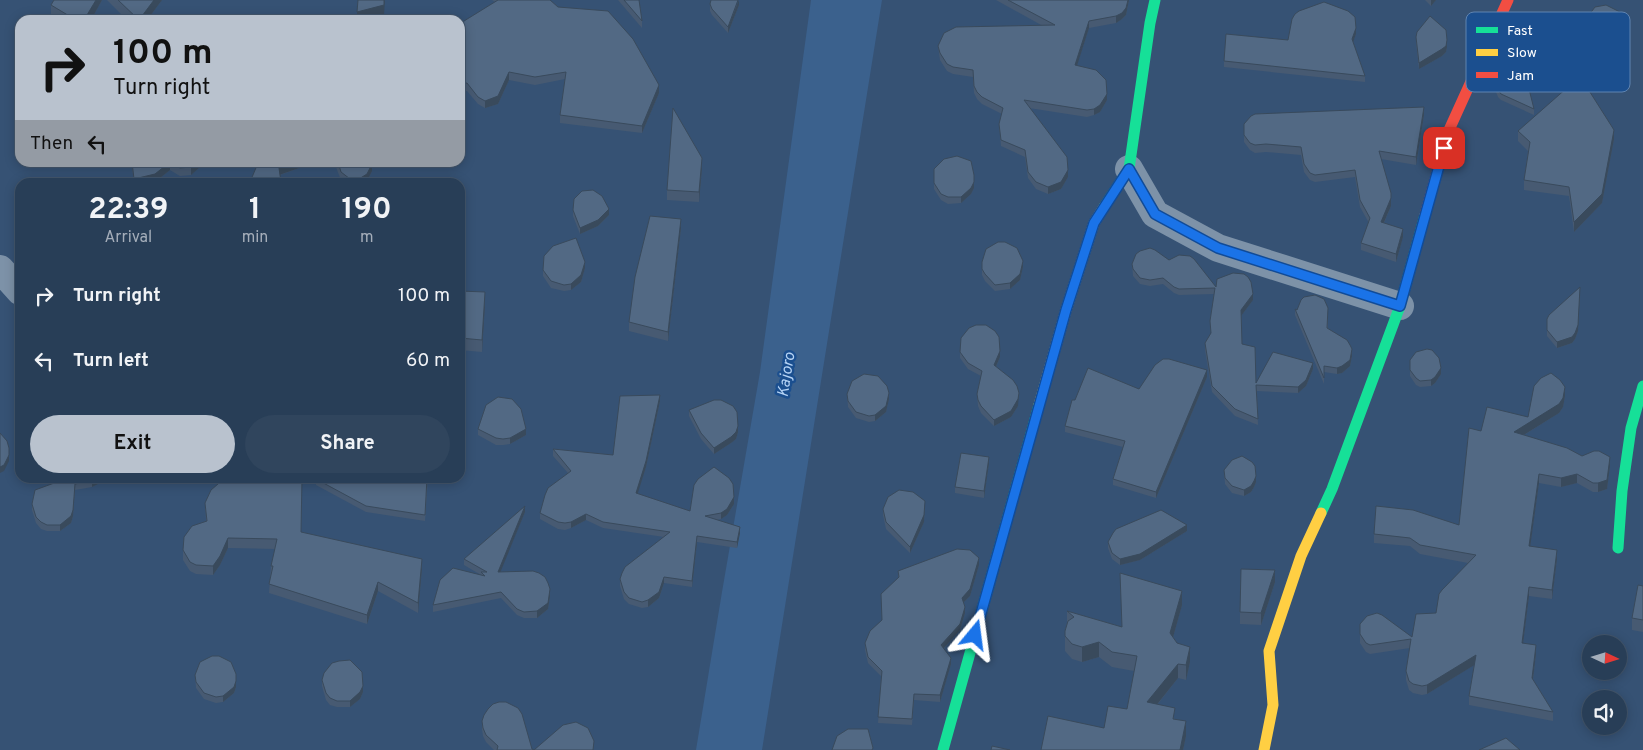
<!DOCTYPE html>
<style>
body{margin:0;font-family:Overpass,sans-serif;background:#30455d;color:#f1f3f6;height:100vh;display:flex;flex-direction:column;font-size:19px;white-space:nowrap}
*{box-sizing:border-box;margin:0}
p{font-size:16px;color:#a5aeba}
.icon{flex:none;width:28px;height:28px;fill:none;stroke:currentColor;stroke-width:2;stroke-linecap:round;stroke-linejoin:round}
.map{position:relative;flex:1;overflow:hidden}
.side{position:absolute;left:15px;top:178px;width:450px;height:305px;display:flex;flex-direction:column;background:#283e57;border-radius:15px;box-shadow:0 2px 12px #0003,0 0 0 1px #44576d}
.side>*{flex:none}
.guide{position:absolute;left:15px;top:15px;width:450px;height:152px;border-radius:15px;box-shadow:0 2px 12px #0003,0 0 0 1px #44576d;background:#b9c2ce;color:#111;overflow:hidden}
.needle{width:32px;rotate:94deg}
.fabs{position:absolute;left:1582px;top:635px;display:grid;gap:10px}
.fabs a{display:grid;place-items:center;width:45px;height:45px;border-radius:50%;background:#283e57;box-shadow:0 2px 12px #0003,0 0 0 1px #44576d;font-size:25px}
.pin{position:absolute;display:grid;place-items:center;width:42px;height:42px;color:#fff;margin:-21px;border-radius:10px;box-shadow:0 2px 8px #0006}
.me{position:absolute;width:55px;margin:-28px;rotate:16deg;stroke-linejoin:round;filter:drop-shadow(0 0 4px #0008)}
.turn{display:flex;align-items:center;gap:18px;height:105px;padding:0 15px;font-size:22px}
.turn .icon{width:65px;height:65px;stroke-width:2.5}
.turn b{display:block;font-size:35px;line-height:42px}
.then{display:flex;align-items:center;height:48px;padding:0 15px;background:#0003;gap:10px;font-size:19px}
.eta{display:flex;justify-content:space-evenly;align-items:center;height:85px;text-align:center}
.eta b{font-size:30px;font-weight:700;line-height:35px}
.primary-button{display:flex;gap:10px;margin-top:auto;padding:10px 15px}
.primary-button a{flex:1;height:58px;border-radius:30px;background:#b9c2ce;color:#111;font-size:20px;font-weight:700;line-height:58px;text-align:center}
.primary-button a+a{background:#30455d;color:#f1f3f6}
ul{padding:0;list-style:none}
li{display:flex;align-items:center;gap:15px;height:65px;padding:0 15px}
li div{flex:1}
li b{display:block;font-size:19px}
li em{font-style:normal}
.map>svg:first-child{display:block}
.water{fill:#3b618d}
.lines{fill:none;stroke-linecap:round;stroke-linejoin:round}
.street{stroke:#7d92a8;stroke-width:28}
.fast{stroke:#16e098;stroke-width:11}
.slow{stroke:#ffcf43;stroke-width:11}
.jam{stroke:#f24e42;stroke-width:11}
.wall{fill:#475a72}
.shaded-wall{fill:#394a5c}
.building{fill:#526984;stroke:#394a5c}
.route-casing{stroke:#114b97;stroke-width:12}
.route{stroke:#1a73e8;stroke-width:9}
.labels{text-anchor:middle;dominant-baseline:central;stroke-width:5;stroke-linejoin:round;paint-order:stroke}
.water-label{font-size:16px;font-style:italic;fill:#b5d3f5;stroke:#1b4f8f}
.key{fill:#1b4f8f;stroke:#5f84b1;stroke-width:1}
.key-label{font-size:14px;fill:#fff}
</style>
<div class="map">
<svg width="1643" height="750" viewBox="0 0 1643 750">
<rect width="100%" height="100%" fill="#365274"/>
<polygon class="water" points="811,0 882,0 762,750 696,750 722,592 760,372"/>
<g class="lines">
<g class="street">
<polyline points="1129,169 1155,214 1218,248 1400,306"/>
<polyline points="0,269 20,291"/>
</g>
<g class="fast">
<polyline points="1104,207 1129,169 1150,23 1155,0"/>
<polyline points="1321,513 1332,489 1400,306 1425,215"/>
<polyline points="1618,548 1622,491 1631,428 1643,386"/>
<polyline points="943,750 1039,405"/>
</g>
<g class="slow">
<polyline points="1039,405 1066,310 1094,223 1104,207"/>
<polyline points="1264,750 1273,705 1269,651 1301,556 1321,513"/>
</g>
<polyline class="jam" points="1425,215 1449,130 1508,0"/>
</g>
<g class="wall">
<polygon points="54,0 102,0 91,20 57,20 51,16 51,5"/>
<polygon points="107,0 162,0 147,20 127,20"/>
<polygon points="492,0 550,0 659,93 642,133 560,123 560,115 565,79 535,85 509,80 498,104 485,108 478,104 467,91 460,92 460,26 495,2"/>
<polygon points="618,0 639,0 642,21 642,28"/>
<polygon points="996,0 1129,0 1126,15 1122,19 1116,23 1089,28 1077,65 1107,100 1100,112 1094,115 1087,117 1029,108 1068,177 1061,189 1048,194 1036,189 1028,178 1025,157 1001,146 999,124 1002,114 982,104 977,99 974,93 973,77 953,74 947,71 940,60 938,46 1043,26"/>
<polygon points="1425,0 1436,0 1431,6"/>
<polygon points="710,4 739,5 728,33 712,15 710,11"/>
<polygon points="1620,18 1618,35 1610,42 1600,42 1595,40 1588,32 1588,26"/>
<polygon points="1356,34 1353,42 1365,76 1365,82 1224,67 1224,61 1288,40"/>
<polygon points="1416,37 1447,47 1446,52 1442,56 1419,69 1416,43"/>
<polygon points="1494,80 1534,109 1534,115 1501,100 1498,97 1494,87"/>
<polygon points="1424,115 1416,165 1381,159 1391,206 1384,223 1403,237 1396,262 1361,250 1361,243 1369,223 1360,207 1355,177 1315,182 1310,180 1304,172 1301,155 1266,152 1255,153 1250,150 1244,142 1244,124"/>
<polygon points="1518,131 1614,139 1602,203 1574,232 1569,196 1524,190 1524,180 1528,151 1518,141"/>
<polygon points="131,162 201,162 200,167 191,175 180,176 170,170 155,182 134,182"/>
<polygon points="253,162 310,162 305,166 280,175 256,168"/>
<polygon points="334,162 372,162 372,171 367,181 365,182 345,182 341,180"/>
<polygon points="702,168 699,202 667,200 667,190"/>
<polygon points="934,169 974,188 971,194 961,203 948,204 941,200 934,189"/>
<polygon points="573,210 609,215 598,226 580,234 573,216"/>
<polygon points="681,228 668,341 629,331 629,322"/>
<polygon points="1169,260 1216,287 1253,300 1241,316 1242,344 1256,383 1313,369 1306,386 1298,393 1257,391 1258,425 1235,416 1212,392 1205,350 1205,343 1211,334 1210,321 1214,294 1179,295 1174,293 1163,284 1150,286 1140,284 1133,276 1132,264"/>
<polygon points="982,262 1023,267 1020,280 1010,289 995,291 985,281 982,275"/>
<polygon points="585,268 581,282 571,290 564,291 551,288 543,276 543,270"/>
<polygon points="460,291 485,304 482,352 460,350"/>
<polygon points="1580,294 1578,331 1575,339 1572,343 1557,348 1547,336 1547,319"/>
<polygon points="1295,309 1297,310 1328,314 1328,328 1352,356 1350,366 1342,373 1337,374 1324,372 1324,384 1295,315"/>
<polygon points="960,352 1000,357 996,367 1018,406 1011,417 994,426 981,413 978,406 977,394 981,376 968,369 960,358"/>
<polygon points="1410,360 1441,374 1435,383 1431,386 1420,387 1416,385 1410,376"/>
<polygon points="1207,377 1156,498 1113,485 1113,479 1123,447 1065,432 1065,426 1075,400"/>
<polygon points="847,394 889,399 886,412 875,421 869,422 856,418 848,407"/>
<polygon points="1565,396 1563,407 1559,413 1524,435 1610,466 1607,489 1598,492 1593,492 1577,483 1561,487 1539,483 1530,546 1557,559 1552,599 1529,596 1523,643 1536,654 1533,680 1553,712 1553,721 1469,705 1469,696 1474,665 1427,694 1422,695 1413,693 1409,690 1406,680 1406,671 1410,648 1370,654 1366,652 1360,643 1360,624 1412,637 1436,613 1468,563 1420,554 1410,546 1374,543 1374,534 1459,525 1481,431 1528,417"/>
<polygon points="660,401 646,467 637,494 690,511 734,504 727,515 721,519 717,520 740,533 737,548 697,542 692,587 664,583 659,598 648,607 642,608 629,604 624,599 620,586 620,579 664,537 603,528 586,520 571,528 565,530 558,529 540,519 540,513 568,473 553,456 553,449 613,455"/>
<polygon points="689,410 738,432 736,439 731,443 714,454 701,439 689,416"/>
<polygon points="478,429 526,435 510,444 503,445 496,445 478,435"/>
<polygon points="989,463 984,498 955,493 955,487"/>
<polygon points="1224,470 1256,482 1254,487 1251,492 1244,496 1232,493 1225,484"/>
<polygon points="66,478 102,478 98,484 92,487 75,490 73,516 71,523 60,531 47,531 41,529 36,523 32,510 32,504"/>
<polygon points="315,478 428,478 425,521 366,512 316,485"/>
<polygon points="205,503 422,568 418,613 378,591 367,624 269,593 271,566 275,549 228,548 220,565 213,575 196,574 190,571 183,560 183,550 206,521"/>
<polygon points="925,508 924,522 910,553 886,529 883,515 883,509"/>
<polygon points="525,512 500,571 550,596 548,609 537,618 524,618 517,615 501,598 433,612 433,605 481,575 464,565 464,559"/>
<polygon points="1187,531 1140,560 1120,565 1112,559 1108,548 1108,542"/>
<polygon points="979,565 970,596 964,602 965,613 960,630 944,648 951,664 940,702 914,700 912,725 878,723 881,676 868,663 865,650 865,643 882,620 898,578 898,571"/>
<polygon points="1120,573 1182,605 1173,637 1190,662 1186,680 1178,678 1157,705 1175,719 1186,736 1183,750 1041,750 1104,728 1127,709 1134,671 1112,667 1099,657 1082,662 1072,659 1065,651 1065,631 1067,623 1067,611 1122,627"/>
<polygon points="1275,582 1261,625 1240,624 1240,612"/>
<polygon points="1643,586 1643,632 1632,630 1632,618"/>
<polygon points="195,675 236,687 234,693 223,702 216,703 204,699 196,688"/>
<polygon points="322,680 363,692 360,699 350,707 337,707 330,705 326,700 322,686"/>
<polygon points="482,721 532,749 534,750 494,750 486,742 483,736 482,729"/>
</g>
<g class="shaded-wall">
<polygon points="96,0 102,0 91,20 84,20"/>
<polygon points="154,0 162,0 147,20 139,20"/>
<polygon points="385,0 384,15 364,20 357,20 357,12"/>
<polygon points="739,0 739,5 728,33 728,27"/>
<polygon points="1128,0 1129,0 1126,15 1122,19 1116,23 1116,16"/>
<polygon points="1431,0 1436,0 1431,6"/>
<polygon points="1620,12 1618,35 1610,42 1610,36"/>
<polygon points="1089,21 1089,28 1075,72 1075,65"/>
<polygon points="1356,28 1356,34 1352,45 1352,39"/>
<polygon points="1447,40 1447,47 1446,52 1442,56 1419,69 1419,63"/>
<polygon points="509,72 509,80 498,104 485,108 485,101"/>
<polygon points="659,85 659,93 642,133 642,126"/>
<polygon points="1107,94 1107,100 1100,112 1094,115 1094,109"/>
<polygon points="1424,107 1424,115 1416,165 1416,157"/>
<polygon points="1614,130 1614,139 1602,203 1574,232 1574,222"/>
<polygon points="702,158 702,168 699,202 699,192"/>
<polygon points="170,162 170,170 155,182 134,182 134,179"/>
<polygon points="196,162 201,162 200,167 191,175 191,167"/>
<polygon points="293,162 310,162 305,166 279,175 279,168"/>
<polygon points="372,164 372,171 367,181 365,182 354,182"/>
<polygon points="1068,170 1068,177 1061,189 1048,194 1048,187"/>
<polygon points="974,175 974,188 971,194 961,203 961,197"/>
<polygon points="1391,198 1391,206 1381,229 1381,222"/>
<polygon points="609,209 609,215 598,226 580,234 580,228"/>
<polygon points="681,219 681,228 668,341 668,332"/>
<polygon points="1403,229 1403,237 1396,262 1396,254"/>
<polygon points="1023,261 1023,267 1020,280 1010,289 1010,283"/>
<polygon points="585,262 585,268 581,282 571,290 571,284"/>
<polygon points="1580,287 1578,331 1575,339 1572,343 1557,348 1557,342"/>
<polygon points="485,292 485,304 482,352 482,340"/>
<polygon points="1253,294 1253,300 1241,316 1241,310"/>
<polygon points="1352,349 1352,356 1350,366 1342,373 1337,374 1337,368"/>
<polygon points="1000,351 1000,357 994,371 994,365"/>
<polygon points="1313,363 1313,369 1306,386 1298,393 1298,387"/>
<polygon points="1441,368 1441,374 1435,383 1431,386 1431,380"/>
<polygon points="1207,370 1207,377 1156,498 1156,492"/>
<polygon points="1565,387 1565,396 1563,407 1559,413 1514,441 1514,432"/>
<polygon points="889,393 889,399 886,412 875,421 875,415"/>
<polygon points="1019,393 1018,406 1011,417 994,426 994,420"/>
<polygon points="660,395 660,401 646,467 636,499 636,493"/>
<polygon points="738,426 738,432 736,439 731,443 714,454 714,448"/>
<polygon points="526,429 526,435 510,444 510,438"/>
<polygon points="9,448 9,461 4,471 0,473 0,467"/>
<polygon points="989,457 989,463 984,498 984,491"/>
<polygon points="1610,457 1610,466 1607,489 1598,492 1598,483"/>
<polygon points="1539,474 1539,483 1529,555 1529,546"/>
<polygon points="1577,474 1577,483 1561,487 1561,478"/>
<polygon points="1256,476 1256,482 1254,487 1251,492 1244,496 1244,490"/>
<polygon points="98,478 102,478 98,484 92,487 92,481"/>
<polygon points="75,484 73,516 71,523 60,531 60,525"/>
<polygon points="734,497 734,504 727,515 721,519 721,513"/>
<polygon points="925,501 924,522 910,553 910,547"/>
<polygon points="525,506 525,512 498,578 498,572"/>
<polygon points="586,514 586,520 571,528 571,522"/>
<polygon points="1187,525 1187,531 1140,560 1120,565 1120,559"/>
<polygon points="740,527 740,533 737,548 737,542"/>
<polygon points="697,536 697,542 692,587 692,581"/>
<polygon points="228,538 228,548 220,565 213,575 213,566"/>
<polygon points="1557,550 1557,559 1552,599 1552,590"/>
<polygon points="979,558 979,565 970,596 962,604 962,598"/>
<polygon points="422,559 422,568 418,613 418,603"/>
<polygon points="1275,570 1275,582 1261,625 1261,613"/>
<polygon points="664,577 664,583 659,598 648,607 648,600"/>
<polygon points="378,582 378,591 367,624 367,615"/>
<polygon points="1529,587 1529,596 1522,652 1522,643"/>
<polygon points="550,589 550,596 548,609 537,618 537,611"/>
<polygon points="1182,591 1182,605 1170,648 1170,633"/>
<polygon points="965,607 965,613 960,630 941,651 941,645"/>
<polygon points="1099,642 1099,657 1082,662 1082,647"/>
<polygon points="1536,645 1536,654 1532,687 1532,678"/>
<polygon points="1190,647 1190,662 1186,680 1186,665"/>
<polygon points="1476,655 1476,664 1427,694 1427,685"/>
<polygon points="951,658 951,664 940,702 940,695"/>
<polygon points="1178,664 1178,678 1147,717 1147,702"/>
<polygon points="236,681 236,687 234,693 223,702 223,696"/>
<polygon points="363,686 363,692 360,699 350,707 350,701"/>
<polygon points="1186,721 1186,736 1183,750 1180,750"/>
</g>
<g class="building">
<polygon points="54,0 96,0 84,20 76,20 51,5"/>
<polygon points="118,0 154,0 139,20"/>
<polygon points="358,0 384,0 384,5 357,12"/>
<polygon points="498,0 550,0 558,7 608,11 633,39 659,85 642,126 560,115 566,72 535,77 509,72 498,96 485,101 478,97 467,83 460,84 460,26 464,21"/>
<polygon points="624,0 639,0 642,21"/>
<polygon points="711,0 738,0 728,27 712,9 710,4"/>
<polygon points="1008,0 1128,0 1126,8 1122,13 1116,16 1089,21 1075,65 1096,70 1106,80 1107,94 1100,105 1094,109 1087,110 1024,100 1067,157 1068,170 1061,182 1048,187 1036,182 1028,172 1025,150 1001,140 999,124 1003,108 982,97 977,92 974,86 973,70 953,67 947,64 940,53 938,46 944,33 956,27 1055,25"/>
<polygon points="1324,2 1348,11 1355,17 1356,28 1352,39 1365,76 1224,61 1226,34 1288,40 1292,19 1295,14 1299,11"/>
<polygon points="1606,5 1620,12 1618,29 1610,36 1600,36 1595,34 1588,26 1589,15 1595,7"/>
<polygon points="207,16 209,20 200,20"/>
<polygon points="1430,16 1446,30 1447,40 1446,46 1442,49 1419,63 1416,37 1417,32"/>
<polygon points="1507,65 1512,65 1521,69 1525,73 1534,109 1501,94 1498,90 1494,80 1498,70"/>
<polygon points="1573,85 1578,85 1588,89 1614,130 1602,194 1574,222 1569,187 1524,180 1530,142 1518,131 1568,87"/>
<polygon points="1424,107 1416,157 1379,151 1391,193 1391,198 1381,222 1403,229 1396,254 1361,243 1370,218 1360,200 1355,170 1315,175 1310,173 1304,164 1301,147 1266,144 1255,145 1250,143 1244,135 1244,124 1251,116 1255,114"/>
<polygon points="673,108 702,158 699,192 667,190"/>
<polygon points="957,156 971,161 974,175 974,182 971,188 961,197 948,197 941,194 934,183 934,169 944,159"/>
<polygon points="132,162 170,162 155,174 134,179"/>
<polygon points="170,162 196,162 191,167 180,168"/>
<polygon points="258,162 293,162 279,168 281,182 250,182 258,163"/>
<polygon points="338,162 372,162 372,164 367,174 354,182 341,172"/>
<polygon points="593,190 602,196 609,209 598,220 580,228 573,210 574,199 582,191"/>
<polygon points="650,216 681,219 668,332 629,322 635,277"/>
<polygon points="576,238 585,262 581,275 571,284 564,285 551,281 543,270 544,256 553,246"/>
<polygon points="998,242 1005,242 1017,248 1023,261 1020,274 1010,283 995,285 985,274 982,269 982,262 986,249"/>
<polygon points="1150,248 1155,250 1169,260 1179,255 1190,256 1194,259 1216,287 1217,279 1233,273 1244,274 1248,277 1251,282 1253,294 1241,310 1242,344 1255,347 1256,383 1273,352 1313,363 1306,380 1298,387 1256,385 1258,419 1235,409 1212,386 1205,343 1211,333 1210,321 1215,288 1179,289 1174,287 1163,278 1150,280 1140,278 1133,269 1132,264 1136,254 1140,251"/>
<polygon points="1580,287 1578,325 1575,333 1572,337 1557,342 1547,330 1547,319 1549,315"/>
<polygon points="460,291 485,292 482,340 460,338"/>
<polygon points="1315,295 1324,299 1328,308 1327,328 1347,340 1350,345 1352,349 1350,360 1342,366 1337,368 1324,366 1324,378 1295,309 1297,310 1301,300 1304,297"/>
<polygon points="976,325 986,325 995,331 999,337 1000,351 994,365 1013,380 1017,386 1019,393 1018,399 1011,411 994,420 981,406 978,400 977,394 982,371 968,363 960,352 961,338 969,328"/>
<polygon points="1427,349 1432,350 1439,358 1441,368 1435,377 1431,380 1420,381 1416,378 1410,370 1410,360 1416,352"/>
<polygon points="1163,359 1169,359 1207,370 1156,492 1113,479 1125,441 1065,426 1072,400 1075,400 1088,368 1139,389 1155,365"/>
<polygon points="1551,373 1560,380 1565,387 1563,398 1559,404 1514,432 1567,448 1582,456 1594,451 1599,451 1610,457 1607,480 1598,483 1593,483 1577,474 1561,478 1539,474 1529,546 1557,550 1552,590 1529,587 1522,643 1536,645 1532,678 1553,712 1469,696 1476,655 1427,685 1422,686 1413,684 1409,681 1406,671 1411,639 1370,645 1366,643 1360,634 1360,624 1367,616 1377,613 1382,615 1412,637 1416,614 1436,613 1439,594 1442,590 1476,555 1420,545 1410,538 1374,534 1376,506 1413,510 1459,525 1469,428 1481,431 1487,407 1528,417 1534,386 1541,378"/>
<polygon points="864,374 878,376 887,386 889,393 886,406 875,415 869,416 856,412 848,401 847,394 852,381"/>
<polygon points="660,395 646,461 636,493 690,511 694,485 698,479 714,467 729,478 733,484 734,497 727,509 721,513 705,516 740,527 737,542 697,536 692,581 664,577 659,592 648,600 642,602 629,598 624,592 620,579 622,573 625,567 670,532 603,522 586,514 571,522 565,523 558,522 540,513 545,495 548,488 571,471 553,449 613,455 620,396"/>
<polygon points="498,397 512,399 521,409 526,429 510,438 503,439 496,438 478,429 486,405"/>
<polygon points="714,400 721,400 733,406 737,412 738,426 736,432 731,437 714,448 701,433 689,410"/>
<polygon points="0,433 7,441 9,448 9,455 4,465 0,467"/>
<polygon points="961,453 989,457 984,491 955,487"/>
<polygon points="1242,456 1252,462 1255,466 1256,476 1254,481 1251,486 1244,490 1232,486 1225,478 1224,470 1232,460"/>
<polygon points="68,478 98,478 92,481 75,484 73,510 71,516 60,525 47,525 41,522 36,517 32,504 35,490"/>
<polygon points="225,478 302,478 301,532 422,559 418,603 378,582 367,615 269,584 273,566 271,566 277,539 228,538 220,556 213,566 196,565 190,562 183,550 184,537 192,526 207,521 205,503 211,490"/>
<polygon points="316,478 427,478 425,515 366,506 316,479"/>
<polygon points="899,490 913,492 925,501 924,515 910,547 886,522 883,509 888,497"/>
<polygon points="525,506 498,572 533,571 539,573 545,577 548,583 550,589 548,603 537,611 524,612 517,609 501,592 433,605 440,580 453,568 485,576 481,572 487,572 464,559"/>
<polygon points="1161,510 1187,525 1140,554 1120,559 1112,553 1108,542 1113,533 1116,529"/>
<polygon points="957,549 970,550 979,558 970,589 962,598 965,607 960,624 941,645 951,658 940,695 914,694 912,719 878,717 882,671 868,657 865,643 870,631 882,620 881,594 899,577 898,571"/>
<polygon points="1241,569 1275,570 1261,613 1240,612"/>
<polygon points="1120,573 1182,591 1170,633 1177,643 1190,647 1186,665 1178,664 1147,702 1175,708 1173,719 1186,721 1180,750 1041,750 1048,716 1104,728 1108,706 1127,709 1137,656 1112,652 1099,642 1082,647 1072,644 1065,636 1065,631 1068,621 1074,617 1067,611 1122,627"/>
<polygon points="1638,585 1643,586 1643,620 1632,618"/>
<polygon points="212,656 219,656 231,662 236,674 236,681 234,687 223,696 216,697 204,693 196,682 195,675 200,662"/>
<polygon points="350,660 362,672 363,686 360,692 350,701 337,701 330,698 326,693 322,680 324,673 332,663 339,661"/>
<polygon points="499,702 506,702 518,708 522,714 532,749 534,750 497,750 498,746 486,735 483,728 482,721 484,715 488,709 493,704"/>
<polygon points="576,722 588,728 594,741 593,750 534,750 563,725"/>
<polygon points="848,729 868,729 873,748 872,750 832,750 837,736"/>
<polygon points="1506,738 1520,750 1479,750"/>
<polygon points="992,746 1010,750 991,750"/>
</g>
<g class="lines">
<g class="route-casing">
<polyline id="route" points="975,635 1066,310 1094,223 1129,169 1155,214 1218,248 1400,306 1444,148"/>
</g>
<use href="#route" class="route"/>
</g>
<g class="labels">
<g class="water-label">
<text transform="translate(787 375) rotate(-81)">Kajoro</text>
</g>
</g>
<rect x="1466" y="12" width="164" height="80" rx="8" class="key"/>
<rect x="1476" y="27" width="22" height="6" fill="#16e098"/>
<rect x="1476" y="49" width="22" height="7" fill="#ffcf43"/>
<rect x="1476" y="72" width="22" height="6" fill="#f24e42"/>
<g class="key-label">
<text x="1507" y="35">Fast</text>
<text x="1507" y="57">Slow</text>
<text x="1507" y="80">Jam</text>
</g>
</svg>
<div class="fabs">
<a><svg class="needle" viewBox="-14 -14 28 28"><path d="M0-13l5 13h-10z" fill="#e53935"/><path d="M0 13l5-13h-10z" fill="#a5aeba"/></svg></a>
<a><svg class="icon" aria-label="sound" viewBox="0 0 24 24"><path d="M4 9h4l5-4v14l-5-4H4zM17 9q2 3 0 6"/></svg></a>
</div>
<div class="pin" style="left:1444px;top:148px;background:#d93025"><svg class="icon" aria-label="arrive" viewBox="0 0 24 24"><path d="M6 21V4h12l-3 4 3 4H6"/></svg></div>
<svg class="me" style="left:975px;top:635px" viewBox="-20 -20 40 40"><path d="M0-17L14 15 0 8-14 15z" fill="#1a73e8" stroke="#fff" stroke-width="4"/></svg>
<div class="guide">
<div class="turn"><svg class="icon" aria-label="right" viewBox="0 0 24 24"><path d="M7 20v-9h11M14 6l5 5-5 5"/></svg><div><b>100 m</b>Turn right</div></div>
<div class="then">Then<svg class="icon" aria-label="left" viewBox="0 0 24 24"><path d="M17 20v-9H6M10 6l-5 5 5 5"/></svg></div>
</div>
<section class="side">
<div class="eta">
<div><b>22:39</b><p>Arrival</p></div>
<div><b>1</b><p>min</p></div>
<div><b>190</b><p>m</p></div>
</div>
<ul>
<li><svg class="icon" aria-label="right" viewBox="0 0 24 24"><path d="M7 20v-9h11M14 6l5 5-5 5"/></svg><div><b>Turn right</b></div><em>100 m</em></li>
<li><svg class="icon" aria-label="left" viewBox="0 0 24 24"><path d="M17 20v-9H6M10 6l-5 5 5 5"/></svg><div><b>Turn left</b></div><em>60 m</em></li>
</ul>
<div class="primary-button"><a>Exit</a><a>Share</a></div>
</section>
</div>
